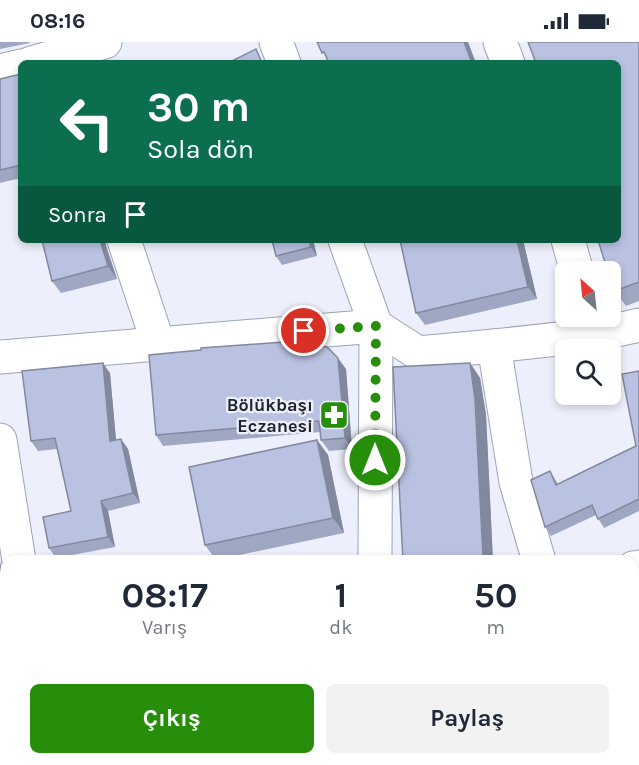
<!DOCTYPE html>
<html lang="tr">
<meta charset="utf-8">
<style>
body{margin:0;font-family:Karla,sans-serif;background:#f2f2f3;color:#1f2937;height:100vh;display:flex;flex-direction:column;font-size:22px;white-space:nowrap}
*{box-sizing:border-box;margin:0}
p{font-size:20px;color:#747a83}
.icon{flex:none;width:33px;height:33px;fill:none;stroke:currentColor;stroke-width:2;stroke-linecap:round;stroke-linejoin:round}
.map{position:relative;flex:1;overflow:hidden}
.details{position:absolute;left:0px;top:513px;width:639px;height:210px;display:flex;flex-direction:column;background:#fff;border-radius:18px 18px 0 0;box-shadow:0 3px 9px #0003}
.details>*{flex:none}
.guide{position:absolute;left:18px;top:18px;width:603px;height:183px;border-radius:9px;box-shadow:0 3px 9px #0003;background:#0b6e4f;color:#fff;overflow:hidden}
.needle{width:39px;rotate:333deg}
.buttons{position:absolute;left:555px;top:219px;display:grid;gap:12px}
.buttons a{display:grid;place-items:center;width:66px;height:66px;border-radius:9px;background:#fff;box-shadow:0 3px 9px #0003;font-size:30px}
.pin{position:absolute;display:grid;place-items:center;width:51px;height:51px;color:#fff;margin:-26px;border:3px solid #fff;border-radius:50%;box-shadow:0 2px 6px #0007}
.me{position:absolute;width:66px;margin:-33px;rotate:0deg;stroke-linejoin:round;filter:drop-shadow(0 0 4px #0008)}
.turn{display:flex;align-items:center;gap:21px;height:126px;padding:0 30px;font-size:27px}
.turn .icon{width:78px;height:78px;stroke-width:2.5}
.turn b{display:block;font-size:42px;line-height:51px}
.then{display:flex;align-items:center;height:57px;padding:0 30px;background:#0003;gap:12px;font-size:22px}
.eta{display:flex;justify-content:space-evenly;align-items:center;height:102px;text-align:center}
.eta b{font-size:36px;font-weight:700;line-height:42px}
.cta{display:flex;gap:12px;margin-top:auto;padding:12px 30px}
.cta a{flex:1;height:69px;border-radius:9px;background:#278e0c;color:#fff;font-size:24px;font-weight:700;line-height:69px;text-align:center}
.cta a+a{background:#f2f2f3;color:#1f2937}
.status{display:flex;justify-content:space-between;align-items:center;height:42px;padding:0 30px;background:#fff;direction:ltr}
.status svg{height:16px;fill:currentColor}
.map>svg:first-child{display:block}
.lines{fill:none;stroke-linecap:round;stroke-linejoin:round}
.minor-casing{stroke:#9da2b5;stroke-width:35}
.minor{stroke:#fff;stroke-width:33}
.wall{fill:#a0a7c2}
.shaded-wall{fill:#82889e}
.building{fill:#bac2e1;stroke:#82889e;stroke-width:1.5}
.route{stroke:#278e0c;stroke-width:10;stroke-dasharray:0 18}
.labels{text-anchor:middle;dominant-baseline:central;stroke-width:4.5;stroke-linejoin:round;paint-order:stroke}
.poi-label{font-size:18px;font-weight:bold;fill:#22242c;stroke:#edf0fc;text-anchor:end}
</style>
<div class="status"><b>08:16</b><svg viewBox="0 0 49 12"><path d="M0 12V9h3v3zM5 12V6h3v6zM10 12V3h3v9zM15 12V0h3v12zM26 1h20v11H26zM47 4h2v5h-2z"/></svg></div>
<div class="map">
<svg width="639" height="723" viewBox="0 0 639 723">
<rect width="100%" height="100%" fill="#edf0fc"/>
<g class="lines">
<g class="minor-casing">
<g id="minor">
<polyline points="276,0 284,21"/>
<polyline points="500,0 508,21"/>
<polyline points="31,21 105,0"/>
<polyline points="0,29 21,24"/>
<polyline points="124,198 158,301"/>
<polyline points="345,198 376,284 375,519"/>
<polyline points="568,198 577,230"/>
<polyline points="494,304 516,440 539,519"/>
<polyline points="0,315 376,284 418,311 494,304 595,293 639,283"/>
<polyline points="0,398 19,519"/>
<polyline points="633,526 639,525"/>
<polyline points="49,717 50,723"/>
<polyline points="380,717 380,723"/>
<polyline points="619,717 621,723"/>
</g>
</g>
<use href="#minor" class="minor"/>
</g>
<g class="wall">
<polygon points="0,0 29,0 30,1 0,7"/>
<polygon points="639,0 639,259 626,264 615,249"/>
<polygon points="21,32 21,136 0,141 0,37"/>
<polygon points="272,198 313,198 317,214 282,223 276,214"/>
<polygon points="523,198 537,257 425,283 416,271"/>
<polygon points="106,204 117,237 61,251 52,239"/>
<polygon points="470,321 480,336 486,373 493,519 403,519"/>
<polygon points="346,327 352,407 329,409 321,398 320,390 163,404 156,393"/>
<polygon points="639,329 639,469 604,486 596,473 551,494 545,485 550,429 558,442 636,404"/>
<polygon points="110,331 116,398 121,397 128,407 140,461 108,469 115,505 56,516 49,506 71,469 57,407 38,409 31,399"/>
<polygon points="317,398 328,413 344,491 216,518 205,503"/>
<polygon points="93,717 123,717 123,719 107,723 97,723"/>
</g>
<g class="shaded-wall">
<polygon points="464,0 468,0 476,21 472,21"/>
<polygon points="100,198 106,198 106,204 117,237 108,224"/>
<polygon points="309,198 313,198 317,214 311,205"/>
<polygon points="517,198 523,198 537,257 528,245"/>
<polygon points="338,316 346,327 352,407 345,396"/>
<polygon points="103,321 110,331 117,409 110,399"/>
<polygon points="470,321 480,336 486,373 493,519 486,519 483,515"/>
<polygon points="121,397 128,407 140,461 133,451"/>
<polygon points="317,398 328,413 344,491 333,476"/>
<polygon points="101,459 108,469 115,505 108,495"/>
<polygon points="0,519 3,539 0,534"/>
<polygon points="336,717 342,717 343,723 337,723"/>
<rect x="484" y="717" width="8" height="6"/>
<rect x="591" y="717" width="7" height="6"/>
</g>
<g class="building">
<polygon points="317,0 464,0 472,21 329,21 324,10 322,11"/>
<polygon points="528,0 639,0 639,240 615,249 610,235 610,230 608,230 598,198 618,198 618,21 536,21"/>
<polygon points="256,7 262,21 228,21"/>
<polygon points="21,32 21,123 0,128 0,37"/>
<polygon points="42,198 100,198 108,224 52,239"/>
<polygon points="272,198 309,198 311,205 276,214"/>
<polygon points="400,198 517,198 528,245 416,271"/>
<polygon points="297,299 327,305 338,316 345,396 321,398 319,379 156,393 149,313 201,308 201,306"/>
<polygon points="103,321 110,399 121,397 133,451 101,459 108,495 49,506 43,475 71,469 55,396 31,399 22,329"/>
<polygon points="470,321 475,357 483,515 403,519 393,325"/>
<polygon points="639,329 639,457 598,477 592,463 545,485 531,438 550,429 556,443 636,404 622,332"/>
<polygon points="317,398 333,476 205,503 189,425"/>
<polygon points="160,717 336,717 337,723 161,723"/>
<rect x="407" y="717" width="77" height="6"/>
<rect x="529" y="717" width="62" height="6"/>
</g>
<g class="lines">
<polyline class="route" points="304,289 376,284 375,418"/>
</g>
<defs>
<g id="pharmacy-square" transform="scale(1.5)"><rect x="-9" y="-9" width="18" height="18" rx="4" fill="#278e0c" stroke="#edf0fc"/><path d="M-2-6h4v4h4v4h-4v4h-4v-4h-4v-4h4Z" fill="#fff"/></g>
</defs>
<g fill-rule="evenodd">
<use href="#pharmacy-square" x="334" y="373"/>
</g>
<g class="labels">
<g class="poi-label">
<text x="313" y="363">Bölükbaşı<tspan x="313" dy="21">Eczanesi</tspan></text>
</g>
</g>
</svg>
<div class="buttons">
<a><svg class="needle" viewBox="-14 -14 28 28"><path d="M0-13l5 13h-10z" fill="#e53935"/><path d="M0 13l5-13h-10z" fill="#747a83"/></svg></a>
<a><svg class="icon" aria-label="search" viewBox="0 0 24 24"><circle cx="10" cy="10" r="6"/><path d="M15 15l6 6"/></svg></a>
</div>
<div class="pin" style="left:304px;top:289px;background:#d93025"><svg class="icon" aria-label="arrive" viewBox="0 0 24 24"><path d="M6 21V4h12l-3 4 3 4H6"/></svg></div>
<svg class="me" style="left:375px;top:418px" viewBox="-20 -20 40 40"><circle r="17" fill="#278e0c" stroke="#fff" stroke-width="3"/><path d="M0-11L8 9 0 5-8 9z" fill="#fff"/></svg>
<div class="guide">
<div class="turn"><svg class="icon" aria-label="left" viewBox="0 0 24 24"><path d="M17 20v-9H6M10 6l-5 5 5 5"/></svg><div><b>30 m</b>Sola dön</div></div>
<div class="then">Sonra<svg class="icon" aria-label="arrive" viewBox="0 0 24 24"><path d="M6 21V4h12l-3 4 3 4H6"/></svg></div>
</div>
<section class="details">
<div class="eta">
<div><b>08:17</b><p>Varış</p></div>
<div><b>1</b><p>dk</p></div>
<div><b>50</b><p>m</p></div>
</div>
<div class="cta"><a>Çıkış</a><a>Paylaş</a></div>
</section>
</div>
